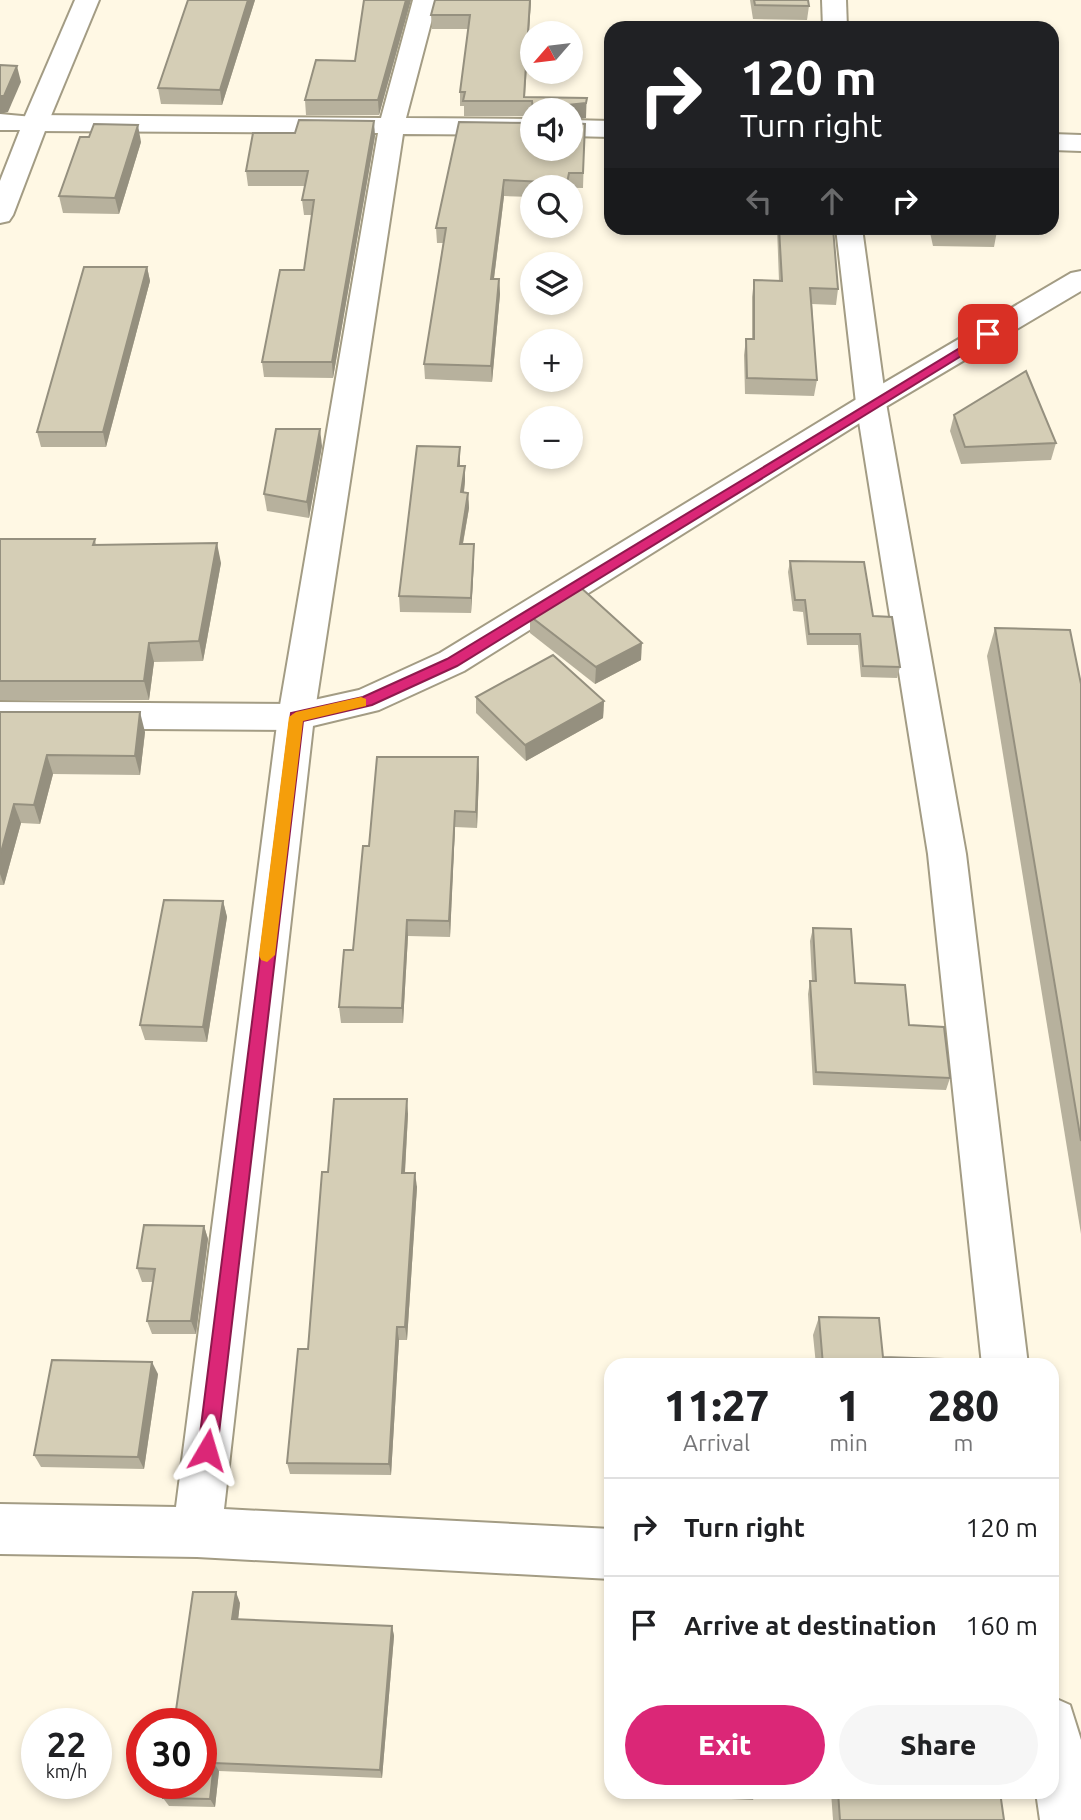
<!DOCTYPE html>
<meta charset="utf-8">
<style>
body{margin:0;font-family:Ubuntu,sans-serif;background:#f6f6f6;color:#202124;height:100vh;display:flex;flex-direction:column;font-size:26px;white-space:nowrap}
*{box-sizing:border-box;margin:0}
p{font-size:23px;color:#757577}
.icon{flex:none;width:38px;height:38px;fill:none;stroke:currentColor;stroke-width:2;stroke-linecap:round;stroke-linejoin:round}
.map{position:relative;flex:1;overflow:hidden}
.details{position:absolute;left:604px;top:1358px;width:455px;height:441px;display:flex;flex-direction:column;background:#fff;border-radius:21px;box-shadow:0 4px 10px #0003}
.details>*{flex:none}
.guide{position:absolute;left:604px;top:21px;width:455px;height:214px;border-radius:21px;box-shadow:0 4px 10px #0003;background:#202124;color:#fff;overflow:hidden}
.needle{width:46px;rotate:242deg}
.fabs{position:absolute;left:520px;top:21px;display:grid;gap:14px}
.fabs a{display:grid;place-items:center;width:63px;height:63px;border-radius:50%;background:#fff;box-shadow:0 4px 10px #0003;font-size:35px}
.speed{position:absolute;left:21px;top:1708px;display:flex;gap:14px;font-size:35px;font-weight:700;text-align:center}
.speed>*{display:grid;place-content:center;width:91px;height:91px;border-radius:50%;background:#fff;box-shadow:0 4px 10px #0003;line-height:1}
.speed small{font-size:18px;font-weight:400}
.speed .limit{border:10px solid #d22;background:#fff;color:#111}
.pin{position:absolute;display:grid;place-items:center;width:60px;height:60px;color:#fff;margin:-30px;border-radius:14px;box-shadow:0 4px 10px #0006}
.me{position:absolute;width:77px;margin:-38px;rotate:7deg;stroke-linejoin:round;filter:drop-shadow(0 0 5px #0008)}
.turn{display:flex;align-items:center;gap:24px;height:147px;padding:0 21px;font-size:32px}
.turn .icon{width:91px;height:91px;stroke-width:2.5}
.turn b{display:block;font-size:49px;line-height:60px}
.lanes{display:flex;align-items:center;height:66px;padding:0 21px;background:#0003;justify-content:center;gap:35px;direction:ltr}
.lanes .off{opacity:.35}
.eta{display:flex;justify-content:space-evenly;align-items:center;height:119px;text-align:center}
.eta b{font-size:42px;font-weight:800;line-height:49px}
.cta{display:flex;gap:14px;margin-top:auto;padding:14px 21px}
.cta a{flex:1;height:80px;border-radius:42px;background:#db2777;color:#fff;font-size:28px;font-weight:800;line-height:80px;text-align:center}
.cta a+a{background:#f6f6f6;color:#202124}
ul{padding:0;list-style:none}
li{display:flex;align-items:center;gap:21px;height:98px;padding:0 21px;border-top:2px solid #e0e0e0}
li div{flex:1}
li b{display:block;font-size:26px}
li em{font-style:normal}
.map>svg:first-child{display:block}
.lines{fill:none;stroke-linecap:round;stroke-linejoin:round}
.minor-casing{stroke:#a39c84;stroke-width:4}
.major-casing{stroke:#a39c84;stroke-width:4}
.highway-casing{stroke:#a39c84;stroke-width:4}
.minor{fill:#fff;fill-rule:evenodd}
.major{fill:#fff;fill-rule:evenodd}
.highway{fill:#fff;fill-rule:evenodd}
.wall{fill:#b7b19d}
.shaded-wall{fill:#95907f}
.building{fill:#d5ceb6;stroke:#95907f;stroke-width:2}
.route{fill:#db2777;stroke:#8e194d;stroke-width:2}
.slow{fill:#f59e0b}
</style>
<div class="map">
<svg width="1081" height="1820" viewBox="0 0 1081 1820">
<rect width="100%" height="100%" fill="#fff8e4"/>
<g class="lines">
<g class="minor-casing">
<g id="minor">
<polygon points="413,0 437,0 406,118 532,119 532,135 403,134 314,717 224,1509 611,1529 611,1579 197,1557 0,1554 0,1504 176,1507 278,717 378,133 35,131 26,128 22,123 26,118 35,115 381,118"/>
<polygon points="822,0 846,0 847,28 823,28"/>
<polygon points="570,120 611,121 611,137 570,136"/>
<polygon points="1052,134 1081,135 1081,151 1052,150"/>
<polygon points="836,228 862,228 886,403 966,854 1028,1365 982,1365 928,854 856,403"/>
<polygon points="1052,1697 1070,1705 1081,1740 1081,1820 1040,1820 1036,1792 1052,1792"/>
</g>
</g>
<g class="major-casing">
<g id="major">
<polygon points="75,0 99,0 48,123 44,128 26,128 22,123"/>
<polygon points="1081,271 1081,291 882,409 464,671 379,710 296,730 0,728 0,702 296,704 359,690 440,653 860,397 1071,273"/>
</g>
</g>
<g class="highway-casing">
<polygon id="highway" points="0,114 44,118 48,123 13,215 9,221 0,223 0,181 20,130 0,130"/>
</g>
<use href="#minor" class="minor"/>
<use href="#major" class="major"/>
<use href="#highway" class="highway"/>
</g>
<g class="wall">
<polygon points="188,0 255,0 222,105 161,104 158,88"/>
<polygon points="411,0 379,115 306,115 305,100 355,61"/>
<polygon points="531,0 525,97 587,98 586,118 570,110 532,110 532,116 464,116 464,106 460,106 460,92 468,29 432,29 431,15"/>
<polygon points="750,0 808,0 809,6 807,20 753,19"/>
<polygon points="585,124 583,188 532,187 532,197 504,196 494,279 499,279 500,294 492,382 425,379 424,364 443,243 437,243 436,228"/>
<polygon points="375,136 333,378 264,377 262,362 304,270 312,215 304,215 302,200 305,186 248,186 246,171"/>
<polygon points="141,142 119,214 63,213 59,196"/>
<polygon points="777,228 829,228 838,289 836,305 812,304 817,380 814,396 745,394 744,355 746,339 752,339 752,297 754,280 779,281"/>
<polygon points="929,228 996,228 997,231 994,247 933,246"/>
<polygon points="147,267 150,281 106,447 41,447 37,432"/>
<polygon points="954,415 1056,443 1051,460 961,464 950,431"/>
<polygon points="322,446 309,518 267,511 264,494"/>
<polygon points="460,447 460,466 465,466 465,481 464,492 468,493 469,508 463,544 474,544 474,560 471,613 400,612 399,596"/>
<polygon points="0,539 95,539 96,545 221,563 203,661 154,662 149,700 0,700"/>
<polygon points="790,561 873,616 900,667 897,678 861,677 858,645 807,645 803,612 793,611 788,572"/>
<polygon points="530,616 641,660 595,684 530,633"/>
<polygon points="995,628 1081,684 1081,1234 987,656"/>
<polygon points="476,697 604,701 603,718 526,761 476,713"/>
<polygon points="0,712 145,732 140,775 53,774 40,824 21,823 4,885 0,885"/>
<polygon points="478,757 479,774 477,828 455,827 450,937 408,936 403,1023 341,1023 339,1007 353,950"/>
<polygon points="223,901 227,917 207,1042 145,1040 140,1025"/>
<polygon points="813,928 855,983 950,1078 946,1090 813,1085 808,994 810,981 812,981 810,941"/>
<polygon points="408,1114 405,1173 417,1187 407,1340 399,1340 391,1475 290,1474 287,1463 308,1349 328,1172"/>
<polygon points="204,1226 208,1239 196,1334 152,1334 147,1321 153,1282 142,1282 137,1268"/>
<polygon points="819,1317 883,1357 945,1365 816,1365 813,1335"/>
<polygon points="158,1374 144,1469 41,1467 34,1455"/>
<polygon points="240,1603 238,1619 392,1626 394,1636 382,1778 219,1771 215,1807 169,1806 163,1798"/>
<polygon points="622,1792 756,1792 753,1800 622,1794"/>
<polygon points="831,1792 1000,1792 1004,1820 833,1820"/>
</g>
<g class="shaded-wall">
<polygon points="248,0 255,0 222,105 220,90"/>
<polygon points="406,0 411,0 379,115 378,100"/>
<polygon points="530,0 531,0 524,101"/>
<polygon points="17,66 21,82 8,112 0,114 0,96"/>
<polygon points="586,103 586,118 570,120 570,110 567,110 568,105"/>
<polygon points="374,121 375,136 333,378 332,362"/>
<polygon points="138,125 141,142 119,214 115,198"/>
<polygon points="504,180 504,196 492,294 491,279"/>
<polygon points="147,267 150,281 106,447 103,432"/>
<polygon points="499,279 500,294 492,382 491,366"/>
<polygon points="320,429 322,446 309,518 307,502"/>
<polygon points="460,447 460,463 458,481 458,466"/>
<polygon points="465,466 465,481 462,508 461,492"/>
<polygon points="468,493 469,508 460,559 460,544"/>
<polygon points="217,543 221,563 203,661 199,641"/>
<polygon points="474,544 474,560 471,613 471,598"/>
<polygon points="149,643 154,662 149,700 144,681"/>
<polygon points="642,643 641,660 595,684 596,667"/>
<polygon points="604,701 603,718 526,761 525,745"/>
<polygon points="140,712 145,732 140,775 135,756"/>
<polygon points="47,755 53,774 40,824 34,805"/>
<polygon points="478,757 479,774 477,828 476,812"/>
<polygon points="14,804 21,823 4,885 0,874 0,856"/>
<polygon points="455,811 455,827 450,937 449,921"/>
<polygon points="223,901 227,917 207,1042 203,1027"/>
<polygon points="407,920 408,936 403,1023 402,1008"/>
<polygon points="407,1099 408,1114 404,1187 402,1173"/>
<polygon points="415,1173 417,1187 407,1340 405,1327"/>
<polygon points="204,1226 208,1239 196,1334 191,1321"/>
<polygon points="397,1327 399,1340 391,1475 389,1464"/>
<polygon points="152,1362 158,1374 144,1469 138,1457"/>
<polygon points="236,1592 240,1603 237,1629 232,1619"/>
<polygon points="392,1626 394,1636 382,1778 380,1770"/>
<polygon points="214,1763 219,1771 215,1807 210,1799"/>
</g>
<g class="building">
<polygon points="188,0 248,0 220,90 158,88"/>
<polygon points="364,0 406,0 378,100 305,100 316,60 355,61"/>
<polygon points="435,0 530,0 524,97 587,98 586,103 568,105 568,110 533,110 532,101 463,101 465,92 460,92 470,15 431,15"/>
<polygon points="754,0 808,0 809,6 755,5"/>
<polygon points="0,65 17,66 4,96 0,96"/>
<polygon points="299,120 374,121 332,362 262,362 280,270 304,270 314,200 302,200 308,171 246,171 253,133 295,133"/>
<polygon points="459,122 532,123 532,149 570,149 570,123 585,124 583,173 569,173 567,183 504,180 491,279 499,279 491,366 424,364 446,228 436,228"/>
<polygon points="94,124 138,125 115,198 59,196 80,137 89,137"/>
<polygon points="779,228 833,228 838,289 810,288 817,380 747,378 746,339 754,339 754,280 782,281"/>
<polygon points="935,228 996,228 997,231 936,231"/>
<polygon points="84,267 147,267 103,432 37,432"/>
<polygon points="1026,371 1056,443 965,447 954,415"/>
<polygon points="276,429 320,429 307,502 264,494"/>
<polygon points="417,446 460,447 458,466 465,466 461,492 468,493 460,544 474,544 471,598 399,596"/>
<polygon points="0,539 95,539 93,545 217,543 199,641 149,643 144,681 0,681"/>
<polygon points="790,561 864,562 873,616 892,617 900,667 863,666 860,634 809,634 805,600 795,600"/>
<polygon points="579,586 642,643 596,667 530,616"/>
<polygon points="995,628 1070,630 1081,684 1081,1141"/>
<polygon points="553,655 604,701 525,745 476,697"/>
<polygon points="0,712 140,712 135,756 47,755 34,805 14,804 0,856"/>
<polygon points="377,757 478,757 476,812 455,811 449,921 407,920 402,1008 339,1007 344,950 353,950 363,846 369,846"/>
<polygon points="164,900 223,901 203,1027 140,1025"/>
<polygon points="813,928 851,929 855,983 905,985 909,1025 944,1027 950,1078 816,1072 810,981 816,981"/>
<polygon points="334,1099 407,1099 402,1173 415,1173 405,1327 397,1327 389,1464 287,1463 298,1349 308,1349 322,1172 328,1172"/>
<polygon points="144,1225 204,1226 191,1321 147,1321 155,1269 137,1268"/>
<polygon points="819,1317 879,1318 883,1357 944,1359 945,1365 823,1365"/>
<polygon points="52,1360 152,1362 138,1457 34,1455"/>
<polygon points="193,1592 236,1592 232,1619 392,1626 380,1770 214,1763 210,1799 163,1798 165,1783 201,1783 201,1724 174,1724"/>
<polygon points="838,1792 1000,1792 1004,1820 840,1820"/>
</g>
<polygon class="route" points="988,331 994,334 992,337 457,666 372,705 303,721 217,1450 214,1457 207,1460 200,1457 198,1450 291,713 363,697 447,659"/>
<polygon class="slow" points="361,697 366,699 366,706 303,721 275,955 267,962 261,960 259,955 289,717 296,712"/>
</svg>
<div class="fabs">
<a><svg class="needle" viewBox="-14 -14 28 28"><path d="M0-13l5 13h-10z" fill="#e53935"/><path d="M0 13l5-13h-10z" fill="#757577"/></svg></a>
<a><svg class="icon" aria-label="sound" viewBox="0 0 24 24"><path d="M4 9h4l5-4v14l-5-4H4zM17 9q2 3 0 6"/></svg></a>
<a><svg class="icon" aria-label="search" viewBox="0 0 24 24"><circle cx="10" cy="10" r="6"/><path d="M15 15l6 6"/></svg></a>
<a><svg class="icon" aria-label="layers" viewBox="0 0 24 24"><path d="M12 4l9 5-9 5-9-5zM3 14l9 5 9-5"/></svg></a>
<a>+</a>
<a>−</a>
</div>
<div class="speed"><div>22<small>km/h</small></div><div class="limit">30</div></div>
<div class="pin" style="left:988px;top:334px;background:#d93025"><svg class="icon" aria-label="arrive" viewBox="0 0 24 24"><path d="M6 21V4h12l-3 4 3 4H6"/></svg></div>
<svg class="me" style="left:207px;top:1450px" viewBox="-20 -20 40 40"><path d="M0-17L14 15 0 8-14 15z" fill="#db2777" stroke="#fff" stroke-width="4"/></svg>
<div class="guide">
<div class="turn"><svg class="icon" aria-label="right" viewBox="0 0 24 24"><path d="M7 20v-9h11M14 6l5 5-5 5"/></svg><div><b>120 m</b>Turn right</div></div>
<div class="lanes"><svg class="icon off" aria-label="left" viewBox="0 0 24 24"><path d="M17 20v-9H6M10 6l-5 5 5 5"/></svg><svg class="icon off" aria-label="ahead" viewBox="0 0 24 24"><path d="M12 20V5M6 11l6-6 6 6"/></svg><svg class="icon" aria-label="right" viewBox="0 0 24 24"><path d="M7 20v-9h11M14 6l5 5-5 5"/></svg></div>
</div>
<section class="details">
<div class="eta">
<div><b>11:27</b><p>Arrival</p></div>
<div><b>1</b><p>min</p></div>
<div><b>280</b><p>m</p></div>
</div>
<ul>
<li><svg class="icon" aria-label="right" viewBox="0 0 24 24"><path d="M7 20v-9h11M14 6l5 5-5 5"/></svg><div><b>Turn right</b></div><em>120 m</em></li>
<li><svg class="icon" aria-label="arrive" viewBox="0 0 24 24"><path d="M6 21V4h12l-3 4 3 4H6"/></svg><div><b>Arrive at destination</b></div><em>160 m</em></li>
</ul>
<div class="cta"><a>Exit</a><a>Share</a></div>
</section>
</div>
